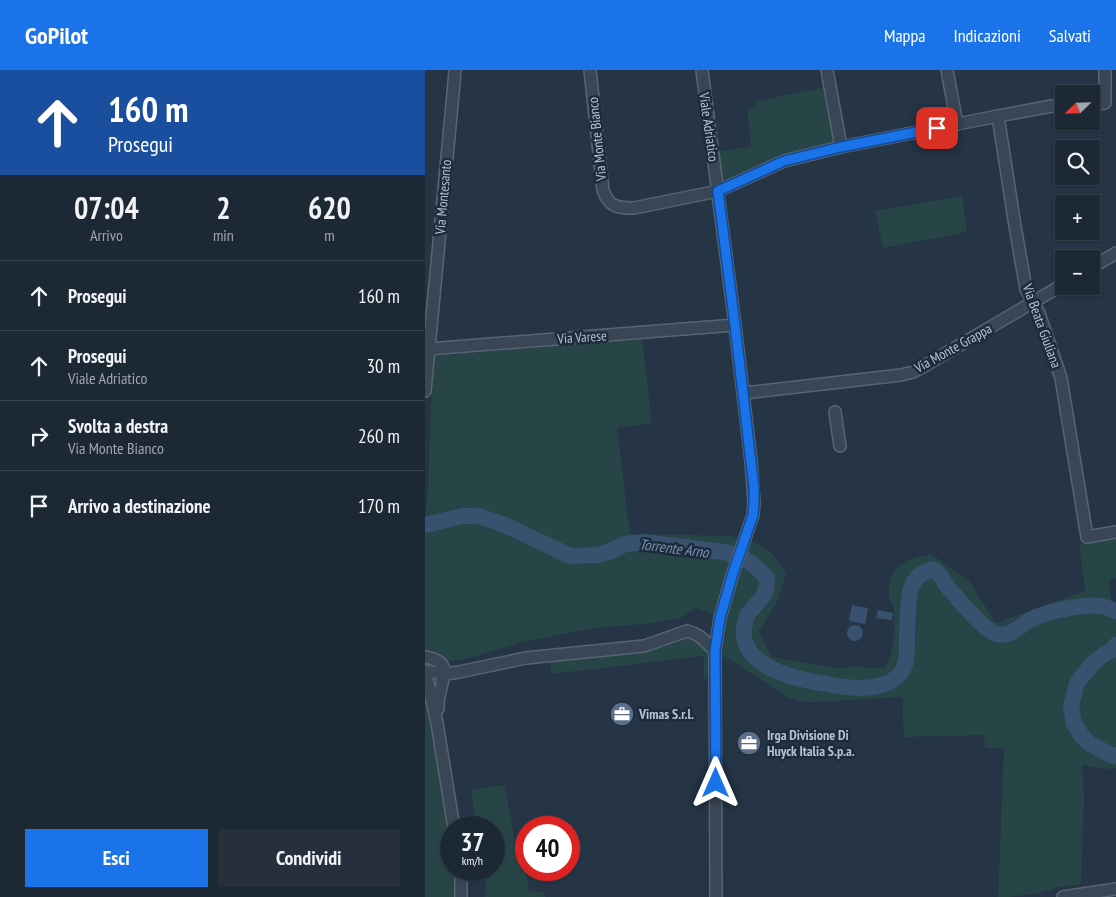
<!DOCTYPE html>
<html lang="it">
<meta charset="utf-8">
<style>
body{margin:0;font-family:"PT Sans Narrow",sans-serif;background:#25303c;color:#f1f3f6;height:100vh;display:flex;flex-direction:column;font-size:19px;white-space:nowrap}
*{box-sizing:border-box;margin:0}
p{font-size:16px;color:#a0a6ac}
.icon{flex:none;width:28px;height:28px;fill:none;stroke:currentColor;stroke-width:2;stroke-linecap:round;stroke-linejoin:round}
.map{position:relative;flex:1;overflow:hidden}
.sheet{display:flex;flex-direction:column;background:#1c2834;width:425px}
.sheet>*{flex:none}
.guide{background:#1a4fa0;color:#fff;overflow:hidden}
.needle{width:32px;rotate:247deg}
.controls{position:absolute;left:630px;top:15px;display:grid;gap:10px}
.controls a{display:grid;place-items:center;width:45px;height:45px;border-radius:0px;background:#1c2834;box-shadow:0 1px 4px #0004,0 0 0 1px #3a444f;font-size:25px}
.speed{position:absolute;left:15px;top:746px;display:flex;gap:10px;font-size:25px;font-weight:700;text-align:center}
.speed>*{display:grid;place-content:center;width:65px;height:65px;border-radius:50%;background:#1c2834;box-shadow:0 1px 4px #0004,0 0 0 1px #3a444f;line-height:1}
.speed small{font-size:12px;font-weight:400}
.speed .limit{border:8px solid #d22;background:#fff;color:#111}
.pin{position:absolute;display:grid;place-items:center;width:42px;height:42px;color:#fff;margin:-21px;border-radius:10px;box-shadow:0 2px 8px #0006}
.me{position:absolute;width:55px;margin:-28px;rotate:0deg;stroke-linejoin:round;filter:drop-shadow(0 0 4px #0008)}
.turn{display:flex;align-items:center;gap:18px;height:105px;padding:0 25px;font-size:22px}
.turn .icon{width:65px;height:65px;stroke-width:2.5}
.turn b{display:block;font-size:35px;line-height:42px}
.eta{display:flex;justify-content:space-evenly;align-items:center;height:85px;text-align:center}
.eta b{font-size:30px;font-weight:800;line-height:35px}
.cta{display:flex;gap:10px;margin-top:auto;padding:10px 25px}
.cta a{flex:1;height:58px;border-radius:0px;background:#1a73e8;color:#fff;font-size:20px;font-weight:800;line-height:58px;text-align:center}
.cta a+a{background:#25303c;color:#f1f3f6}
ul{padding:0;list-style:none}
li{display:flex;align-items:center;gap:15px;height:70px;padding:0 25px;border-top:1px solid #3a444f}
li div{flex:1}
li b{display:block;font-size:19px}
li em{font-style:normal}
header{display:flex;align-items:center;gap:30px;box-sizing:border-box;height:70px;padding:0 25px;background:#1a73e8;color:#fff}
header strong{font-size:24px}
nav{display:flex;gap:28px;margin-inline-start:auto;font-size:18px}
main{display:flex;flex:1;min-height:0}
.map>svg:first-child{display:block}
.green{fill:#274547}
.water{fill:#37516e}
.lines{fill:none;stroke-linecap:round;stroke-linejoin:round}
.river{stroke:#37516e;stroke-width:16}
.minor-casing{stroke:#586473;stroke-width:14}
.minor{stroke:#3a4655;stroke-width:11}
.route-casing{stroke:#114b97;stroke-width:12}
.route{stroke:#1a73e8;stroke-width:9}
.labels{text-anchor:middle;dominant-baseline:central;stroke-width:5;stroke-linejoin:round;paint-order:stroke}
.street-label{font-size:14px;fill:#b8c1cf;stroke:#1e2b3b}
.poi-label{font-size:14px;font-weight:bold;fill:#b8c1cf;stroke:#1e2b3b;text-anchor:start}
.water-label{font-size:15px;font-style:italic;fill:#7593b4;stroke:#1e2b3b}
</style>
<header>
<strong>GoPilot</strong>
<nav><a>Mappa</a><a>Indicazioni</a><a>Salvati</a></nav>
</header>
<main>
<section class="sheet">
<div class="guide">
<div class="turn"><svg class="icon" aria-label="ahead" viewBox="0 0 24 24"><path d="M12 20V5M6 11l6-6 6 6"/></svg><div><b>160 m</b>Prosegui</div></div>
</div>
<div class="eta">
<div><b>07:04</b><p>Arrivo</p></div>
<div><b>2</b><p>min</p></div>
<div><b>620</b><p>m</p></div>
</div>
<ul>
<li><svg class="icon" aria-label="ahead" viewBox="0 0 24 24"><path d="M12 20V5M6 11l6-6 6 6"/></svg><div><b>Prosegui</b></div><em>160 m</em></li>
<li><svg class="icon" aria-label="ahead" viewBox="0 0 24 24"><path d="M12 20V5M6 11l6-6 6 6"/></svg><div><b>Prosegui</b><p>Viale Adriatico</p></div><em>30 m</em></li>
<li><svg class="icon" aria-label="right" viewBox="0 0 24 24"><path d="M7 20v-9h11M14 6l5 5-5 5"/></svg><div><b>Svolta a destra</b><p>Via Monte Bianco</p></div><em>260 m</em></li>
<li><svg class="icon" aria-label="arrive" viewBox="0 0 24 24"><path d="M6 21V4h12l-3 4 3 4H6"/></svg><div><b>Arrivo a destinazione</b></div><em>170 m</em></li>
</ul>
<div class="cta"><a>Esci</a><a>Condividi</a></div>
</section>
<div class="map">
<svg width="691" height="827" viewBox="0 0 691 827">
<rect width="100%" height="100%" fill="#253546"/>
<g class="green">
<polygon points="401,17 410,68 409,72 361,85 301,111 297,110 294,81 326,77 322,38 331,37 331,31"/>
<polygon points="537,126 542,162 458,178 450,141"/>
<path d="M217 269 227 353 192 358 203 450 206 464 306 466 335 474 349 486 361 503 352 532 334 561 346 587 413 598 432 597 459 598C462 592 466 586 467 580 469 569 470 551 469 540 468 535 465 530 464 525 462 495 482 489 506 484L544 511 571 553 660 521 654 474 691 468V508L684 510 686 531 691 533V698L683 699 657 695 659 725 656 814 634 817 613 823 584 827H573L579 679 560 678 559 665 479 667 477 627 390 632H377L364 628 301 587 296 586 301 563 289 545 271 538 254 549 209 555 175 557 101 571 40 589 23 591 0 581V460L41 450 39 442 0 451 3 420 8 286Z"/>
<path d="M264 566C286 582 284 581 284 607L279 610V586L126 604 125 591 227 579 242 573Z"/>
<polygon points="0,623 26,778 26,800 30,800 32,827 0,827"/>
<polygon points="80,715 93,790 98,789 104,821 119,823 120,827 60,827 61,814 58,800 69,800 69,758 52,757 46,720"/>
</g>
<g class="water">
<polygon points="427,535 443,538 440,554 424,551"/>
<polygon points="453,540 468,543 467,550 451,548"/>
<circle cx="430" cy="563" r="8"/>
</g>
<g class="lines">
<g class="river">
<path d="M0 455 38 446H54L80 455 145 486 173 485 186 481 200 474 219 472 299 482 316 487 328 494 342 508C342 528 334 530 323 544 321 547 321 551 320 554 314 575 330 590 347 599 368 609 391 612 413 616 436 620 475 620 481 591 482 586 482 581 482 576 482 561 482 545 484 530 485 523 486 514 491 509 495 504 502 501 507 499 515 502 517 509 522 516 531 527 559 560 571 564 586 568 594 556 605 550 621 541 659 534 676 536 681 537 686 539 691 541"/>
<polyline points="691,575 687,580 678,585 668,593 652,613 646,636 649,654 657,666 665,674 688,686 691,685"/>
</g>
<g class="minor-casing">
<g id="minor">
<path d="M165 0 178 120C184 137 192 138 209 138L293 121 359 91 416 77 573 46 627 36 639 35"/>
<polyline points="277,0 310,255 326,391 329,432 328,445 308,503 295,548 290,581 291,827"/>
<polyline points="402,0 416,77"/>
<polyline points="522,0 532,54"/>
<polyline points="666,34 680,33 680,0"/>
<polyline points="573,46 590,156 601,219 614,243 636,308 662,467 691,462"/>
<polyline points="666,198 691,183"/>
<polyline points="3,279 310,255"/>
<polyline points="0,321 29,13 30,0"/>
<polyline points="319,323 476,305 488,302 501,295 639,214"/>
<polyline points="410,342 415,376"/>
<path d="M0 587C29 592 17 607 14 627 13 631 13 635 13 639"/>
<path d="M0 601 20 604 34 602 101 588 219 576 262 561C276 564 280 572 290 581"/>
<polyline points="0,606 3,613 12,653 29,758"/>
<polyline points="36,800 36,827"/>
<polyline points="638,827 691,819"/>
</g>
</g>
<use href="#minor" class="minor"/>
</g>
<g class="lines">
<g class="route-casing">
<polyline id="route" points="291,713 290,581 295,548 308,503 328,445 329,432 329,418 310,255 293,121 359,91 416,77 512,58"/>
</g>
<use href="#route" class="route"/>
</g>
<defs>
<g id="office-disc" transform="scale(1.25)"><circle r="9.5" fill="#5c6f8a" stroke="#1e2b3b"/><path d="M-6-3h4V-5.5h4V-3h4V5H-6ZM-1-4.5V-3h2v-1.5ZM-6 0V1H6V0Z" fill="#fff"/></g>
</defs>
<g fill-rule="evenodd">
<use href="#office-disc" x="197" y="644"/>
<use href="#office-disc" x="324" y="673"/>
</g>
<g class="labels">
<g class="street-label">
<text transform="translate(284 57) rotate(82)">Viale Adriatico</text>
<text transform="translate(172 69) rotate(-96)">Via Monte Bianco</text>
<text transform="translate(18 127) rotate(-85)">Via Montesanto</text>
<text transform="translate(617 256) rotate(70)">Via Beata Giuliana</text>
<text transform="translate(157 267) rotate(-4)">Via Varese</text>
<text transform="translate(528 278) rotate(-29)">Via Monte Grappa</text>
</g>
<g class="poi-label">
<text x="214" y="644">Vimas S.r.l.</text>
<text x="342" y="665">Irga Divisione Di<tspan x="342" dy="16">Huyck Italia S.p.a.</tspan></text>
</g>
<g class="water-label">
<text transform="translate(249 478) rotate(7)">Torrente Arno</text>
</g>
</g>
</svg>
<div class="controls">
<a><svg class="needle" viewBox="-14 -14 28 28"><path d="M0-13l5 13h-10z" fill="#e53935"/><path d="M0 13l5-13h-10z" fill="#a0a6ac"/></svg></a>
<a><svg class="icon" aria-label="search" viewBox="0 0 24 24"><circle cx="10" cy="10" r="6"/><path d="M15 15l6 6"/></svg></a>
<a>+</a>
<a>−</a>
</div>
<div class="speed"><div>37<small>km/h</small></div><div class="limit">40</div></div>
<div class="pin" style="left:512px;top:58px;background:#d93025"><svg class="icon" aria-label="arrive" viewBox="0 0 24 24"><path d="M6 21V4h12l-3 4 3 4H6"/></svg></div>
<svg class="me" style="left:291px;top:713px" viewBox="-20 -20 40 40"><path d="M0-17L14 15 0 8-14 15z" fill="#1a73e8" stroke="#fff" stroke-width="4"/></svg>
</div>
</main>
